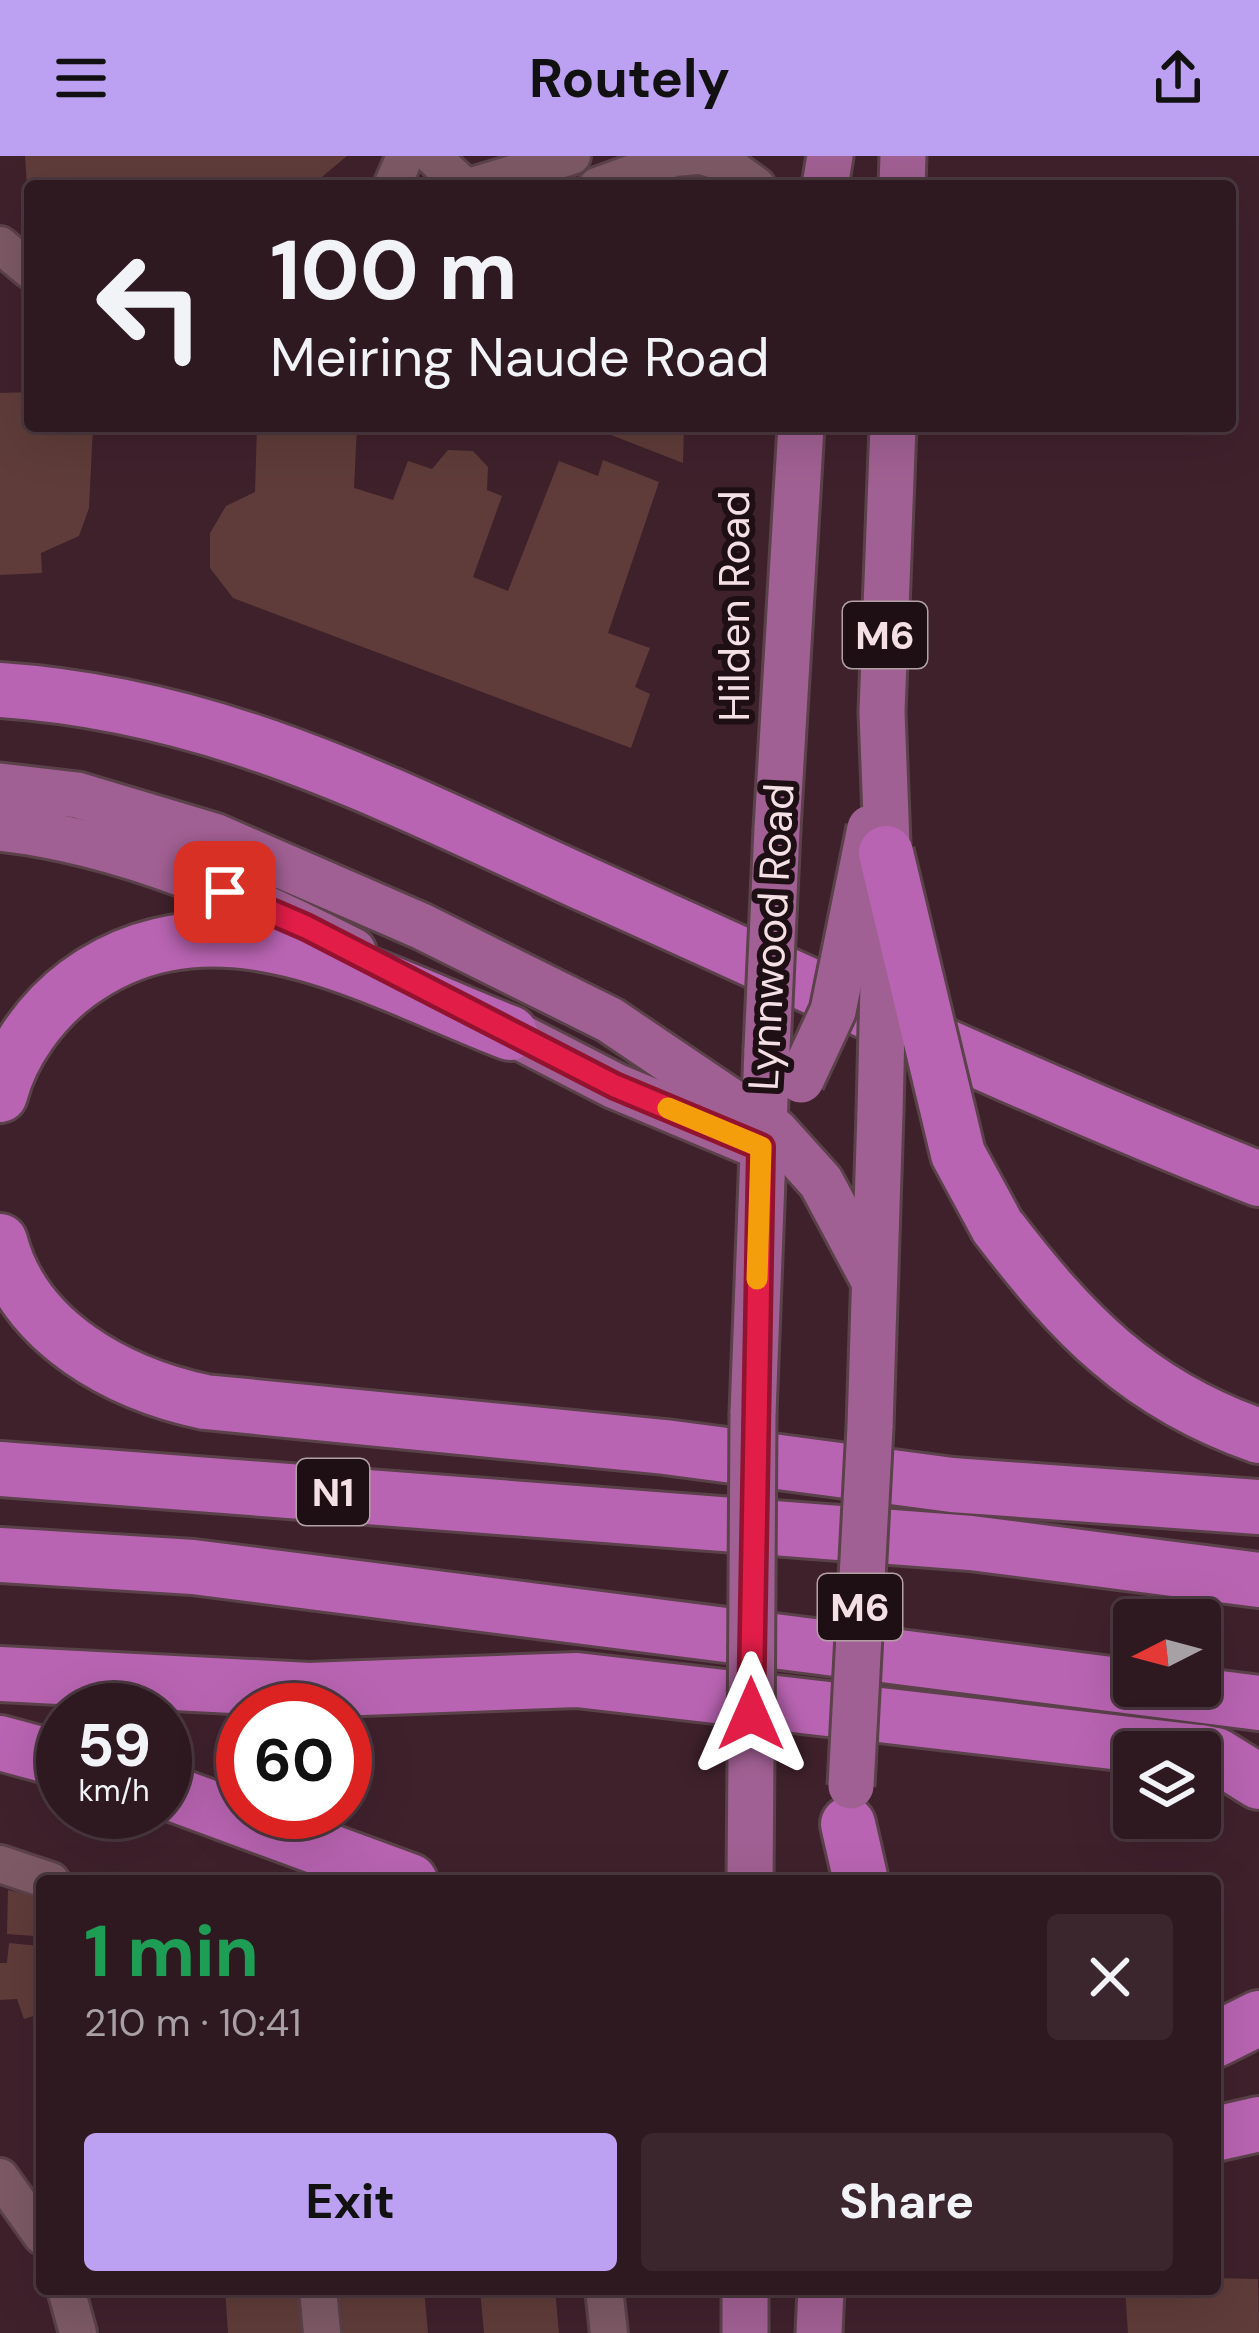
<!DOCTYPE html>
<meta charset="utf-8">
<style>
body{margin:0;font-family:"DM Sans",sans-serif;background:#3b262e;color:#f1f3f6;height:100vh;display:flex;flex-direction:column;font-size:45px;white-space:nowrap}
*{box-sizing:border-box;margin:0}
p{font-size:39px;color:#a7a0a5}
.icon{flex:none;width:66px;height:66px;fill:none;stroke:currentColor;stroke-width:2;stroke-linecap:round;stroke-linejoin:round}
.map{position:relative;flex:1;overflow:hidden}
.drawer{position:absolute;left:36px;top:1719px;width:1185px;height:420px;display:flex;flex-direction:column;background:#2f1921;border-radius:12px;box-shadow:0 12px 48px #0002,0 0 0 3px #4a383f}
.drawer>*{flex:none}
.guide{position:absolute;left:24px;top:24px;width:1212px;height:252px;border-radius:12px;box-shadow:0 12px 48px #0002,0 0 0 3px #4a383f;background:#2f1921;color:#f1f3f6;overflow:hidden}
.needle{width:78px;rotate:264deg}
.buttons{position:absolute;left:1113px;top:1443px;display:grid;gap:24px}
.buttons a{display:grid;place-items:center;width:108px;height:108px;border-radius:12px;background:#2f1921;box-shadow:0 12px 48px #0002,0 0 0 3px #4a383f;font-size:60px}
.speed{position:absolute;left:36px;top:1527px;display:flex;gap:24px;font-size:60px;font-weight:700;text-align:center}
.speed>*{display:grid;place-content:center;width:156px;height:156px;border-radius:50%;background:#2f1921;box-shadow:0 12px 48px #0002,0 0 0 3px #4a383f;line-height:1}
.speed small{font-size:30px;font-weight:400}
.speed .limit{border:18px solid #d22;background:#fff;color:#111}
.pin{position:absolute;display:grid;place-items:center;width:102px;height:102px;color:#fff;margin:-51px;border-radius:24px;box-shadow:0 6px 18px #0006}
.me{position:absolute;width:132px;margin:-66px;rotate:0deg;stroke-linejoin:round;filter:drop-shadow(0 0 9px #0008)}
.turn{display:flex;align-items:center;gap:42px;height:252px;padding:0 48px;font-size:54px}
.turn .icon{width:156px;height:156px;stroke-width:2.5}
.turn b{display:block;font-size:84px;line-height:102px}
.round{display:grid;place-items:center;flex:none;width:126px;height:126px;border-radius:12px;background:#3b262e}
.overview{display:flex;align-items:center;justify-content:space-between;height:204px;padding:0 48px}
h1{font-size:72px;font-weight:700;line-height:90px;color:#1e9e55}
.cta{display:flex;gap:24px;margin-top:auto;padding:24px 48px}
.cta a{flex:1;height:138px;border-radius:12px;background:#bca0f2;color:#111;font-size:48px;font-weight:700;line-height:138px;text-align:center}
.cta a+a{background:#3b262e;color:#f1f3f6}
header{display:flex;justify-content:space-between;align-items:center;height:156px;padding:0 48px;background:#bca0f2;color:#111;font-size:54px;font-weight:700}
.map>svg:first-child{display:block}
.building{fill:#5f3c39}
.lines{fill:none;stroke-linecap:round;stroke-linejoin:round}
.minor-casing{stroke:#5b414a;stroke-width:42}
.major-casing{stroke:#5b414a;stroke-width:51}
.highway-casing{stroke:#5b414a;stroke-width:60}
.minor{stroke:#7c5965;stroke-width:36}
.major{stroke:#a16093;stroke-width:45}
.highway{stroke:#b964b2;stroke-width:54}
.major-bridge-casing{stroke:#5b414a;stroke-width:51;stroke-linecap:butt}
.highway-bridge-casing{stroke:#5b414a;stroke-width:60;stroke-linecap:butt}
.major-bridge{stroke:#a16093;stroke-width:45}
.highway-bridge{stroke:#b964b2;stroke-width:54}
.route-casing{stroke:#92132f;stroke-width:30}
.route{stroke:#e11d48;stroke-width:21}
.slow{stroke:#f59e0b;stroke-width:21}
.labels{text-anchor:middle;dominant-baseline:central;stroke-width:12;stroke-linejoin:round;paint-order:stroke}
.shield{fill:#1d0f14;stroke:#b4a1a6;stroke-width:3}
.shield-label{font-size:39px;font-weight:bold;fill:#f4dfe5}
.street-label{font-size:42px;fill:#f4dfe5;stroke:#1d0f14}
</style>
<header><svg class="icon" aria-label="menu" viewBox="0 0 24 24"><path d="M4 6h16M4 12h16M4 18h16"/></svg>Routely<svg class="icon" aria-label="share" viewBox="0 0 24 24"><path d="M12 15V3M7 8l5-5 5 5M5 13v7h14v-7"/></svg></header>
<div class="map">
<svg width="1259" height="2177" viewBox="0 0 1259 2177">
<rect width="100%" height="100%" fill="#3f212c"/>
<g class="building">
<polygon points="25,0 347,0 311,30 93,30 87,25 27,30"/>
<polygon points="30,236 30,270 93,270 89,352 79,380 41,397 42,417 0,419 0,237"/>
<polygon points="257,270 357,270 354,332 393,344 408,305 432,313 448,294 473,295 488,311 487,334 502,340 473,421 508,435 559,305 598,320 603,304 659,326 608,477 650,492 635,531 650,538 631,592 233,442 210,412 210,377 226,350 255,336"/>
<polygon points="588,270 684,270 683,307"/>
<polygon points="8,1734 41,1742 40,1776 34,1780 7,1778"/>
<polygon points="9,1787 39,1790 36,1823 42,1824 42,1857 24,1863 17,1843 0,1844 0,1807 7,1807"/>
<polygon points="1215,2122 1258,2123 1259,2177 1128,2177 1125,2133 1215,2133"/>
<polygon points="225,2133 300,2133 304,2177 228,2177"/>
<polygon points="339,2133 424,2133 428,2177 343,2177"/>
<polygon points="480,2133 555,2133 559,2177 484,2177"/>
</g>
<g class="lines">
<g class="minor-casing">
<g id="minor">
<polyline points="432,0 464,30"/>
<polyline points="701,0 725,7 757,30"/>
<polyline points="392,30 405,0"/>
<polyline points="472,30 572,0"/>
<polyline points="597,30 674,2 697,0"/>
<polyline points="0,89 30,114"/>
<polyline points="0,1708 51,1725"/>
<polyline points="0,2021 42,2080"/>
<polyline points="66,2133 78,2177"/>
<polyline points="318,2133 322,2177"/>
<polyline points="604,2133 609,2177"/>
</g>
</g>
<g class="major-casing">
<g id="major">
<polyline points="825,30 830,0"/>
<polyline points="902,30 903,0"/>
<polyline points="0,630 77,639 214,680 421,770 610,864 776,976 821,1026 874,1125"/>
<path d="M0 672C124 686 242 738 353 795"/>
<polyline points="777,673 801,270"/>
<polyline points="887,688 882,556 893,270"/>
<polyline points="481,861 615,930 761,991"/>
<polyline points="753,1257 767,893"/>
<polyline points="870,1271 880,956"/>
<polyline points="750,1725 751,1602"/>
<polyline points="745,2177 745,2133"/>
<polyline points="819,2177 821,2133"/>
</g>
</g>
<g class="highway-casing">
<g id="highway">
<path d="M0 534C222 549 393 641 592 731 813 830 1033 934 1259 1023"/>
<path d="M0 939C11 896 42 854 77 828 215 726 372 824 510 877"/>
<path d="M997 1070C1072 1168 1138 1238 1259 1280"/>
<path d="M0 1085C24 1178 120 1228 205 1246L665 1291 952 1329 1259 1351"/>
<polyline points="0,1313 971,1387 1259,1424"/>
<polyline points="0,1399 193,1411 1259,1547"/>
<polyline points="0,1518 309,1534 577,1524 1199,1596"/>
<polyline points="0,1587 63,1604"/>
<polyline points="1200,1596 1216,1599 1259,1626"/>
<polyline points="165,1635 410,1725"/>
<polyline points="848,1668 861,1725"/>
<polyline points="1215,1884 1259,1862"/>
<polyline points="1215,1978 1259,1968"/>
</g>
</g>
<use href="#minor" class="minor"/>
<use href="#major" class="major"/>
<use href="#highway" class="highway"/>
<g class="major-bridge-casing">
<g id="major-bridge">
<polyline points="767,893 777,673"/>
<polyline points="801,924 833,855 870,672"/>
<polyline points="880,956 885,745"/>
<polyline points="751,1602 753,1257"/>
<polyline points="851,1630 870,1271"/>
</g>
</g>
<g class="highway-bridge-casing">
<polyline id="highway-bridge" points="886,697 958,998 997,1070"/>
</g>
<use href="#major-bridge" class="major-bridge"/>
<use href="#highway-bridge" class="highway-bridge"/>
</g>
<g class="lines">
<g class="route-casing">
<polyline id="route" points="225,736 306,771 615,930 761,991 751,1558"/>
</g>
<use href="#route" class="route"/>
<polyline class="slow" points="668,952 761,991 757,1123"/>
</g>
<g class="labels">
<g class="shield">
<rect x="843" y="446" width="84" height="66" rx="9"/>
<rect x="297" y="1303" width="72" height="66" rx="9"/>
<rect x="818" y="1418" width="84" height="66" rx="9"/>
</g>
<g class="shield-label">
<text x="885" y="479">M6</text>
<text x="333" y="1336">N1</text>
<text x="860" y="1451">M6</text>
</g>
<g class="street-label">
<text transform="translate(734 450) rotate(-90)">Hilden Road</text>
<text transform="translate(771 781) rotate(-87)">Lynnwood Road</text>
</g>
</g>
</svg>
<div class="buttons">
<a><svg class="needle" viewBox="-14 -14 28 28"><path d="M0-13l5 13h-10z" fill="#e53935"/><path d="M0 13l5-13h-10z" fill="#a7a0a5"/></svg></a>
<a><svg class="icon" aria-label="layers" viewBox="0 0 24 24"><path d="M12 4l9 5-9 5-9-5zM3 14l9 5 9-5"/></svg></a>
</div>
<div class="speed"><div>59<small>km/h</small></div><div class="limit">60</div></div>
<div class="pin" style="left:225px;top:736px;background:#d93025"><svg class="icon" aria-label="arrive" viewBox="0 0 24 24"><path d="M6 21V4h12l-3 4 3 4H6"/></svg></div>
<svg class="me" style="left:751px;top:1558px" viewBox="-20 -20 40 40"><path d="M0-17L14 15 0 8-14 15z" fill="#e11d48" stroke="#fff" stroke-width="4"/></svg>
<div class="guide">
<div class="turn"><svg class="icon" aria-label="left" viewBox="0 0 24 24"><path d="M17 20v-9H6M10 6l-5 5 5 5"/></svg><div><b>100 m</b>Meiring Naude Road</div></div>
</div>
<section class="drawer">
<div class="overview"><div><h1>1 min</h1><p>210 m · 10:41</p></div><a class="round"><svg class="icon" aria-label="close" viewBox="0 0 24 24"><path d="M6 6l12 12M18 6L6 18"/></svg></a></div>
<div class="cta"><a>Exit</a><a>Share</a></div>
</section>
</div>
